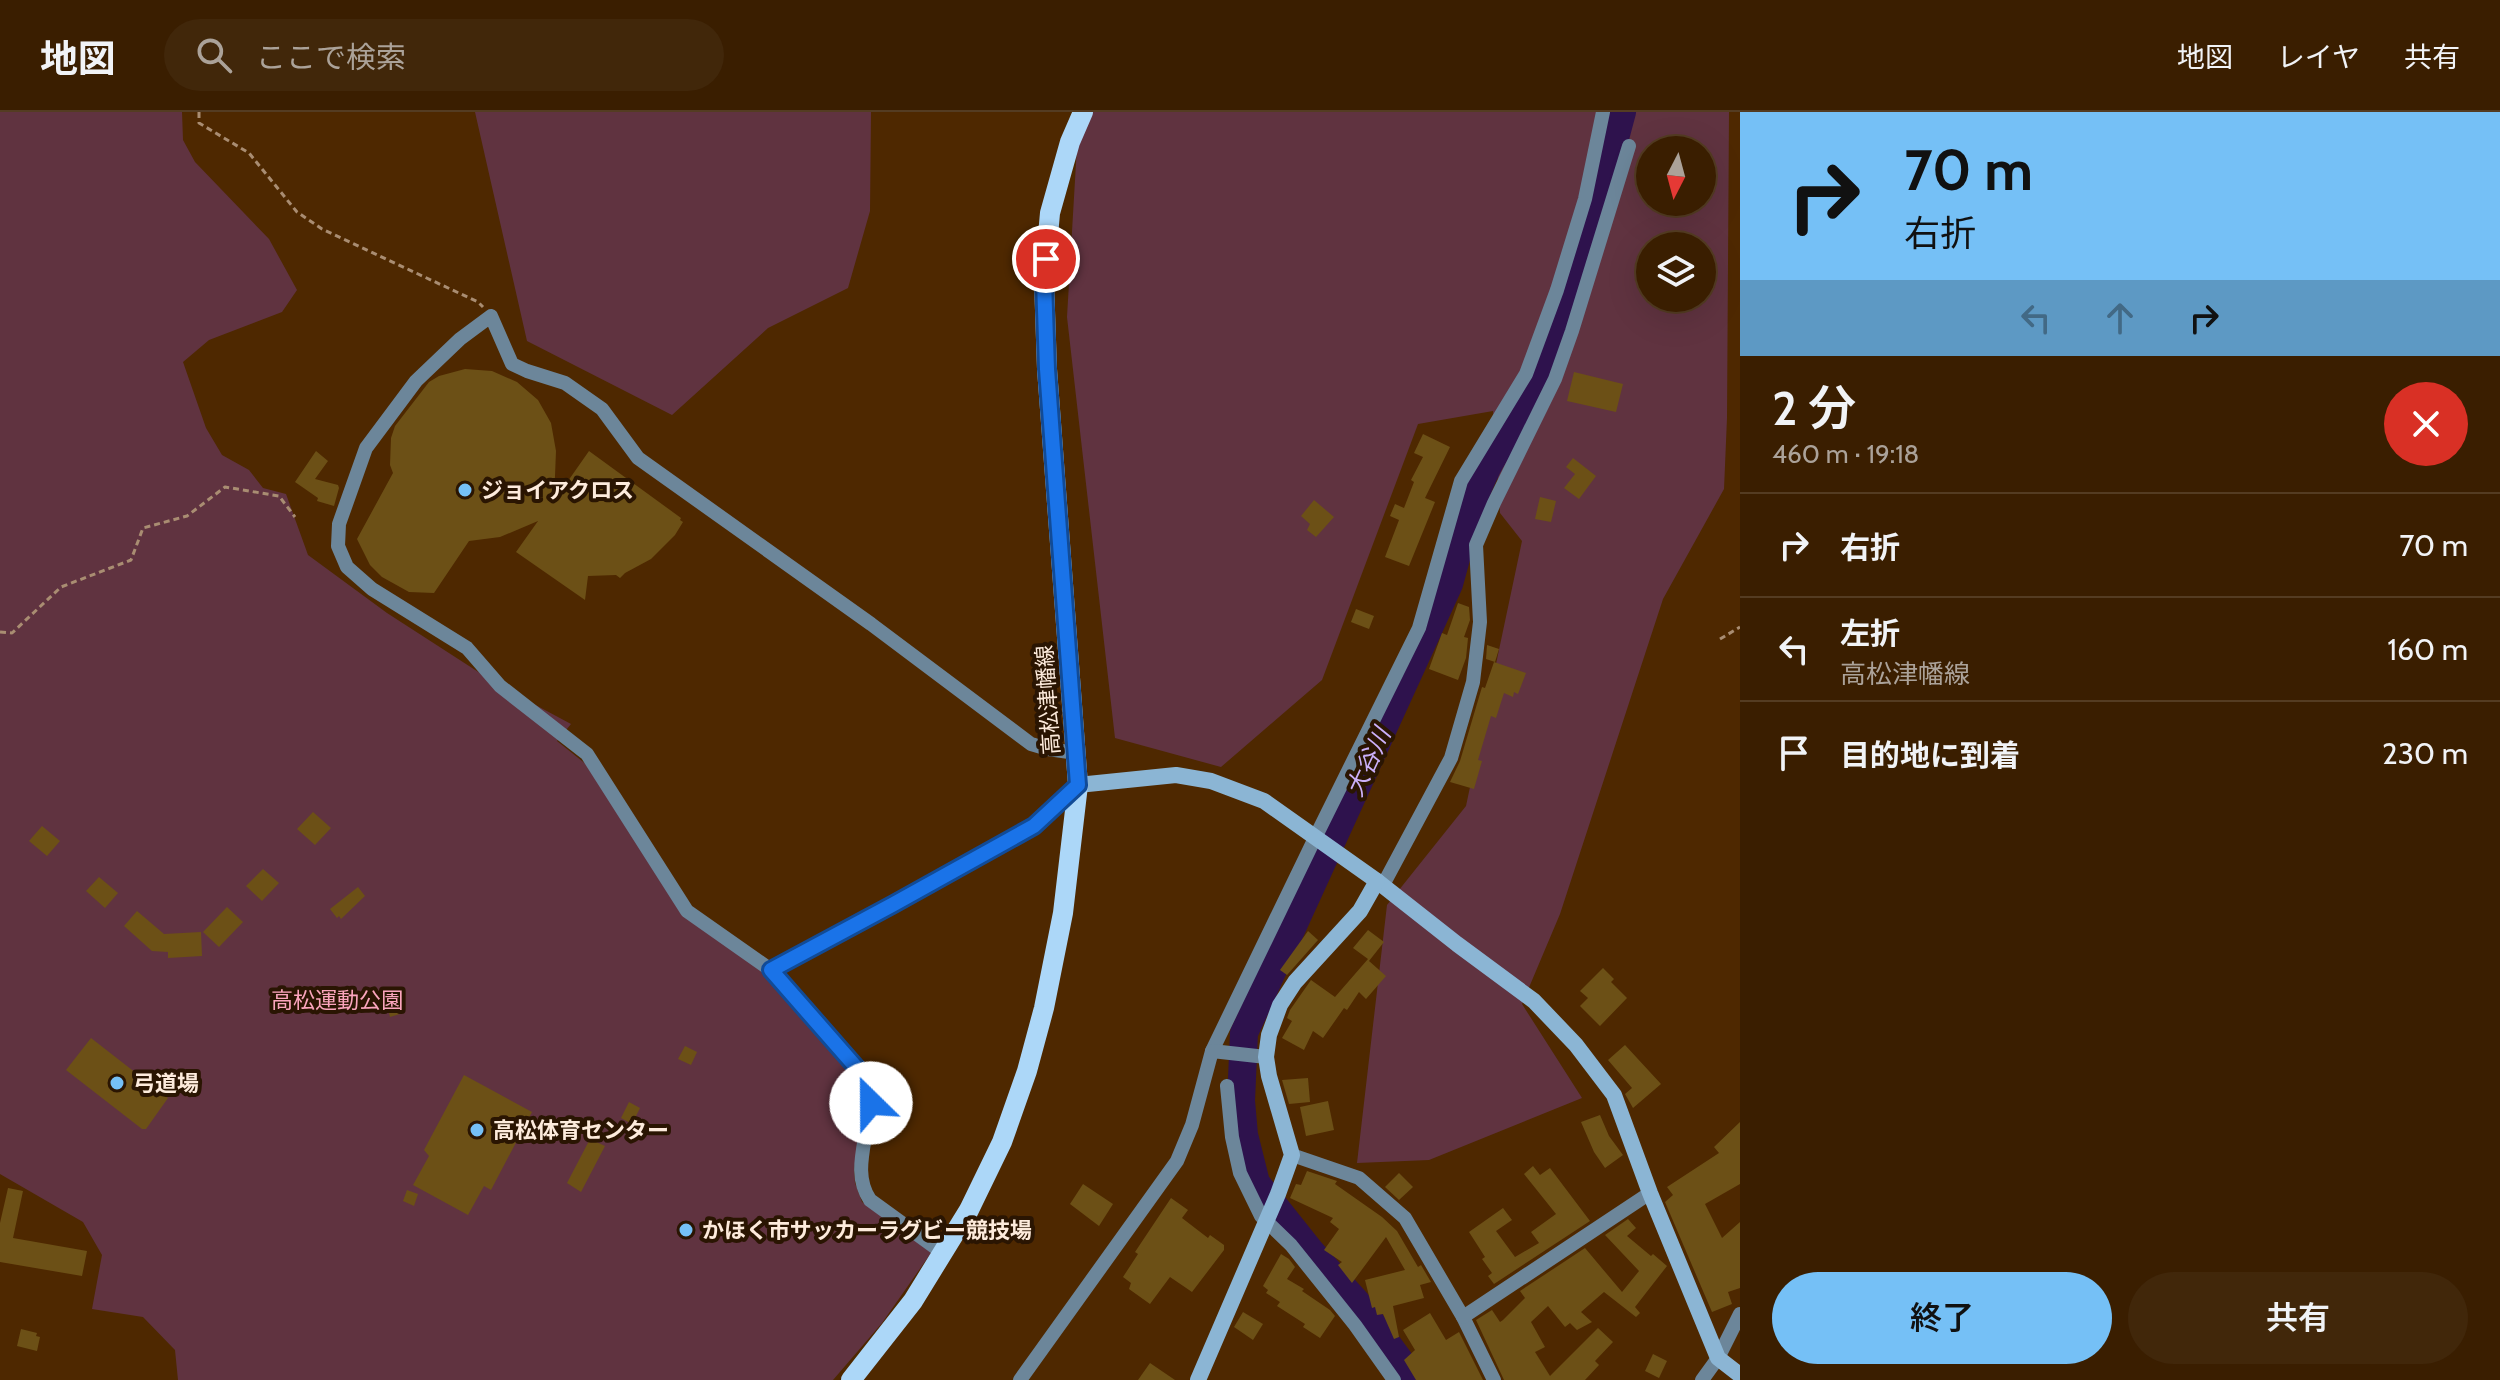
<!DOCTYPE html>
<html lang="ja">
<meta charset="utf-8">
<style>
body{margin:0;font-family:Cabin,"Noto Sans JP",sans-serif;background:#41270a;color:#f1f3f6;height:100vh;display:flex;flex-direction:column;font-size:30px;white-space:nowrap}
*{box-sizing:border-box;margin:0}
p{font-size:26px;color:#aba299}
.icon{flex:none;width:44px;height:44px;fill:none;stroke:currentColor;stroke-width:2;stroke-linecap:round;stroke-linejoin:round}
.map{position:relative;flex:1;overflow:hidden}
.details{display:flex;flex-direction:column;background:#3a1e00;width:760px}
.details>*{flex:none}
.top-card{background:#75c0f6;color:#111;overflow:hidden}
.needle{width:52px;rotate:186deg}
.buttons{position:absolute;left:1636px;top:24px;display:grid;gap:16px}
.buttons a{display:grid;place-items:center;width:80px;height:80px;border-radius:50%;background:#3a1e00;box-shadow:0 8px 32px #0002,0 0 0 2px #543c22;font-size:40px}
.pin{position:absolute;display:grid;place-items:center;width:68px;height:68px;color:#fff;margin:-34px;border:4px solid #fff;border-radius:50%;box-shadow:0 2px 8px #0007}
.me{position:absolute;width:88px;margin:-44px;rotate:337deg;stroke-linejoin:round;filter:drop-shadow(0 0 6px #0008)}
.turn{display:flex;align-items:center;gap:28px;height:168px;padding:0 32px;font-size:36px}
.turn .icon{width:104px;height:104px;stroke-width:2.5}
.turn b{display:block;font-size:56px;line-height:68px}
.lanes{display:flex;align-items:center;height:76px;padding:0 32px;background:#0003;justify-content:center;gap:40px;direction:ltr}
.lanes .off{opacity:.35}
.round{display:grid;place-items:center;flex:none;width:84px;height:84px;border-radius:42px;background:#41270a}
.overview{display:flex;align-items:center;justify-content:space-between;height:136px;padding:0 32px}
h1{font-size:48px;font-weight:600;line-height:60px}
.cta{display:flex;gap:16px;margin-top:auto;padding:16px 32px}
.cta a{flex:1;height:92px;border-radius:48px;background:#75c0f6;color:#111;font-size:32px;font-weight:600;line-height:92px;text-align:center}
.cta a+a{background:#41270a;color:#f1f3f6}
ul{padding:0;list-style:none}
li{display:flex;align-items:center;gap:24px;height:104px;padding:0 32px;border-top:2px solid #543c22}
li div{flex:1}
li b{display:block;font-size:30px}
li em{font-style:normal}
header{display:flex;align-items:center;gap:48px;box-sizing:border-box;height:112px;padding:0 40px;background:#3a1e00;border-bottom:2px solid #543c22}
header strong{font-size:38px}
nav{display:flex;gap:44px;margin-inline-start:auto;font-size:28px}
.search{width:560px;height:72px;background:#41270a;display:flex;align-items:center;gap:20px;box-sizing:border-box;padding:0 28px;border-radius:44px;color:#aba299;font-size:30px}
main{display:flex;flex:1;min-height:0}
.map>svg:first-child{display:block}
.green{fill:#603340;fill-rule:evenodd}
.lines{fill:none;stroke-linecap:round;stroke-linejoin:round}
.river{stroke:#2e124d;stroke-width:28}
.building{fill:#6c5016}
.path{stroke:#a98d72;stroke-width:3;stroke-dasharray:6 4;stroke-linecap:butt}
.street{stroke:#6c869a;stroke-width:14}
.secondary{stroke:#8bb5d4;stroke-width:16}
.primary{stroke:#acd7f8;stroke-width:20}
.route-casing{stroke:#114b97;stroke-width:20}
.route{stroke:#1a73e8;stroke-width:14}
.poi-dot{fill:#75c0f6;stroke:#2a1502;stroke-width:3}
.labels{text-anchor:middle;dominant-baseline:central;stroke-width:8;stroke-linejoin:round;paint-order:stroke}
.poi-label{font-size:22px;font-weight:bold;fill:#fdebdc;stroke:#2a1502;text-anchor:start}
.street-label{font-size:22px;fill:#fdebdc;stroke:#2a1502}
.park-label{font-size:22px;fill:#fba5bd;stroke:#2a1502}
.water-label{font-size:24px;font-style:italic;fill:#cbb0f9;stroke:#2a1502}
</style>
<header>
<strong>地図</strong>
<div class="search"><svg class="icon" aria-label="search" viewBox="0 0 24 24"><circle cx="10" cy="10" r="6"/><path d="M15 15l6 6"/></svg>ここで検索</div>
<nav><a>地図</a><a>レイヤ</a><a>共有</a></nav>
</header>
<main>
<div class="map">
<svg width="1740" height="1268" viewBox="0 0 1740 1268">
<rect width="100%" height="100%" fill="#4e2800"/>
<g class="green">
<polygon points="0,0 182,0 183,28 195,50 269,127 297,178 282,200 209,228 183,250 206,316 222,343 249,358 263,376 286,382 308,443 387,501 500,574 571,612 557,629 587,653 682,802 758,853 860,966 867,990 854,1057 855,1071 862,1090 933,1138 882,1211 833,1268 178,1268 175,1238 143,1205 92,1197 102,1143 83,1110 0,1062"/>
<polygon points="475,0 871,0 870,99 848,176 768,216 672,303 527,229"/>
<path d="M1079 0H1729L1727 306 1724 377 1663 487 1560 802 1522 892 1582 986 1429 1048 1357 1051 1387 793 1466 694 1522 429 1500 401 1493 299 1418 312 1322 568 1221 655 1115 626 1067 205ZM1650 38H1702V90H1650ZM1650 134H1702V186H1650Z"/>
</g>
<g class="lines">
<path class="river" d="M1414 1268 1357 1191 1311 1140 1256 1071 1244 1023 1241 989 1244 921 1449 472C1460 433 1469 393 1487 356 1499 331 1521 310 1531 284 1568 191 1597 96 1622 0"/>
</g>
<g class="building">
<polygon points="465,257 492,259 517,270 538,288 551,311 556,339 554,389 589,339 681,406 680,408 683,410 675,423 651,447 625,461 620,466 616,463 588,464 585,488 516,440 538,409 500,425 469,429 434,481 409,480 382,465 370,453 357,427 393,361 390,353 391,326 395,314 429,270 439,264"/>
<polygon points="1574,260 1623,272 1616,300 1567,289"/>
<polygon points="1423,322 1450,335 1425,386 1435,390 1409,454 1385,445 1399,408 1390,404 1395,392 1404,396 1414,370 1411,368 1423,345 1414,341"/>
<polygon points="316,339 328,349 315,367 338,373 339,376 334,394 317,389 318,386 295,370"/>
<polygon points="1573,346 1596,364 1579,387 1564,376 1575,362 1566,355"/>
<polygon points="1540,385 1556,389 1551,410 1535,407"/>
<polygon points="1314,388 1334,405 1316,425 1307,418 1310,412 1301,404"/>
<polygon points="1458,491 1469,495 1470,508 1464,525 1468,526 1466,546 1458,568 1429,557 1442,521 1447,523"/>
<polygon points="1356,497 1374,504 1369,517 1351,510"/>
<polygon points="1487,533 1499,537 1495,550 1486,547"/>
<polygon points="1494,550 1526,561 1518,582 1514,580 1513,585 1504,581 1496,606 1491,604 1478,648 1482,649 1474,677 1450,670 1460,649 1482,575 1485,576"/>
<polygon points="313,700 331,716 315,733 297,717"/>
<polygon points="42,714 60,729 47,744 29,729"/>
<polygon points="263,757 279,771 262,789 246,774"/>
<polygon points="99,765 118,781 105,796 86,779"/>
<polygon points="358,775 365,784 341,807 339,804 337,806 330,797"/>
<polygon points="227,795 243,810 219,835 203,820"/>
<polygon points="137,799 164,822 201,820 202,844 168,846 168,840 152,839 124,814"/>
<polygon points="1368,818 1384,830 1369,849 1386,864 1366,887 1359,880 1347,898 1344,896 1323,926 1313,919 1304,938 1282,926 1292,909 1287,906 1290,898 1311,868 1335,885 1368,847 1353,836"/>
<polygon points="1308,819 1318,828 1287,863 1280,858"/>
<polygon points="1603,856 1614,867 1611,870 1627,886 1600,914 1580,894 1588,886 1580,879"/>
<polygon points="399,886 403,901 390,905 386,890"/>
<polygon points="91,926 168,986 146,1017 142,1017 66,958"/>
<polygon points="1625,933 1661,972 1633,996 1625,982 1632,976 1608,948"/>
<polygon points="685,934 697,940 691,953 678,947"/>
<polygon points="464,963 532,1000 491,1078 484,1074 468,1103 413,1073 429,1044 424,1038"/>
<polygon points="1308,966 1310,990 1289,992 1282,968"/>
<polygon points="1328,989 1334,1018 1306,1024 1300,995"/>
<polygon points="629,990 640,996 632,1012 621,1006"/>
<polygon points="1600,1003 1609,1024 1623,1043 1605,1056 1594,1040 1581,1010"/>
<polygon points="1740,1010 1740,1072 1705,1092 1722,1126 1740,1110 1740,1176 1728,1180 1732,1192 1712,1200 1665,1090 1673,1083 1667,1075 1719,1041 1714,1035"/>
<polygon points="590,1027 605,1034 581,1080 567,1071"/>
<polygon points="1533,1054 1540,1063 1550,1056 1590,1109 1494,1172 1488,1164 1492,1161 1482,1147 1485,1145 1469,1120 1503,1096 1512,1108 1496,1119 1515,1145 1539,1131 1531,1120 1556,1102 1524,1062"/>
<polygon points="1307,1059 1337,1069 1335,1072 1382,1105 1397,1119 1418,1155 1421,1153 1431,1170 1420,1173 1424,1186 1393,1194 1399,1225 1394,1227 1383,1202 1377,1203 1375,1195 1372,1196 1365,1168 1405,1158 1386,1125 1352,1171 1338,1153 1342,1150 1324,1138 1339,1117 1330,1110 1333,1106 1290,1086 1296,1072 1301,1073"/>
<polygon points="1399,1061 1413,1075 1399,1088 1385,1075"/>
<polygon points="1083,1072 1113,1092 1099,1114 1070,1092"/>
<polygon points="8,1076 23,1079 13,1126 87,1139 82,1164 0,1150 0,1111"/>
<polygon points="407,1078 418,1082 414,1094 403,1089"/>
<polygon points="1171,1086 1188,1098 1182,1106 1208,1126 1210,1123 1224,1133 1224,1138 1192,1180 1170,1165 1150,1192 1129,1177 1131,1171 1123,1165 1138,1142 1135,1140"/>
<polygon points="1628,1107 1636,1116 1627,1124 1651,1144 1653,1142 1667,1154 1635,1195 1640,1201 1636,1205 1604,1180 1581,1200 1592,1210 1577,1218 1570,1211 1565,1215 1548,1194 1531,1210 1545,1235 1535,1240 1550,1264 1598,1216 1613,1230 1595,1249 1599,1253 1585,1268 1504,1268 1476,1208 1492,1198 1500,1210 1503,1208 1525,1186 1520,1179 1585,1136 1622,1180 1639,1159 1605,1123"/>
<polygon points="1281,1142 1289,1147 1295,1155 1287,1167 1304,1177 1302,1179 1330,1198 1335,1204 1320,1226 1303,1215 1305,1212 1277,1194 1280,1190 1266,1181 1268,1178 1263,1174"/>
<polygon points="1243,1200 1263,1212 1253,1228 1234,1215"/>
<polygon points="1430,1201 1446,1228 1459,1220 1483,1268 1416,1268 1404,1248 1415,1238 1403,1218"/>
<polygon points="21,1217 37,1221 36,1224 40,1225 37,1239 17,1234"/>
<polygon points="1653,1242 1667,1249 1659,1266 1645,1259"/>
<polygon points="1150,1251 1175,1268 1138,1268"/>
</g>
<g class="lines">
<g class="path">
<polyline points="199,0 199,11 249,41 297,100 322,117 478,190 483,195"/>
<polyline points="0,520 12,521 61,475 131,448 143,416 187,404 225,375 279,384 295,405"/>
<polyline points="1720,527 1740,515"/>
</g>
<g class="street">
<polyline points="1383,773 1451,646 1473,570 1480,510 1476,433 1494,391 1555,267 1572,219 1629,34"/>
<polyline points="1212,939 1315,726 1419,516 1461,369 1526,262 1557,178 1585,87 1603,0"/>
<polyline points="1227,974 1232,1025 1240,1061 1261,1104 1291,1133 1355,1213 1394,1268"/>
<polyline points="1292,1043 1359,1066 1405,1106 1463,1205 1494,1268"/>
<path d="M943 1141 870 1088C845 1051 883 1007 862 962L771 858 687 799 587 642 500 574 467 536 372 477 347 455 338 434 339 412 366 336 416 269 460 227 491 204 512 252 527 259 565 271 602 297 638 346 871 512 1031 632 1048 637 1076 641"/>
<polyline points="1463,1205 1650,1081"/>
<polyline points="1020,1268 1177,1049 1192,1013 1212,939 1266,945"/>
<polyline points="1702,1268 1718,1246 1740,1202"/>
</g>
<g class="secondary">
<polyline points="771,858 1034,714 1078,673 1176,663 1211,669 1264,689 1377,769 1457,832 1534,889 1576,933 1614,983 1650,1081 1718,1246 1740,1263"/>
<polyline points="1198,1268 1278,1082 1292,1043 1269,964 1266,945 1269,923 1280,893 1295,870 1360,799 1377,769"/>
</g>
<polyline class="primary" points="851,1268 913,1189 969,1098 1002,1030 1027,959 1044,896 1063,801 1078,673 1047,257 1044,169 1050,101 1070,30 1083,0"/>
</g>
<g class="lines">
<g class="route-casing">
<polyline id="route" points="871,991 869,976 862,962 771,858 892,793 1034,714 1078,673 1047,257 1044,169 1046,147"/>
</g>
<use href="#route" class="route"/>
</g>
<g class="poi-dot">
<circle cx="465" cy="378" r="8"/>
<circle cx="117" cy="971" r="8"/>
<circle cx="477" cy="1018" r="8"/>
<circle cx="686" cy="1118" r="8"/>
</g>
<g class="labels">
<g class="poi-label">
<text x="481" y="378">ジョイアクロス</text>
<text x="133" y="971">弓道場</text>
<text x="493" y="1018">高松体育センター</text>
<text x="702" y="1118">かほく市サッカーラグビー競技場</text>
</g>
<g class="street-label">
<text transform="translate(1048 588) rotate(-94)">高松津幡線</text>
</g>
<g class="park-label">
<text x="337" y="888">高松運動公園</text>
</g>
<g class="water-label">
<text transform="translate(1368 650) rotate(-65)">大谷川</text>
</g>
</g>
</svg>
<div class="buttons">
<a><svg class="needle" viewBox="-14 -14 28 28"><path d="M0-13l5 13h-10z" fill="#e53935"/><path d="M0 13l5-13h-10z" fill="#aba299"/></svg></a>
<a><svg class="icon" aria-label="layers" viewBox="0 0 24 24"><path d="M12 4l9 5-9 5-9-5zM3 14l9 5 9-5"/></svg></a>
</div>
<div class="pin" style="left:1046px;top:147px;background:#d93025"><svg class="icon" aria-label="arrive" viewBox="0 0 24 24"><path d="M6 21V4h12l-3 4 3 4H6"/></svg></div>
<svg class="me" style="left:871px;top:991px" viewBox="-20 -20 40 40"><circle r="19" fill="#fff"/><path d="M0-13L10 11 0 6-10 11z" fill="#1a73e8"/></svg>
</div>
<section class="details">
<div class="top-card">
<div class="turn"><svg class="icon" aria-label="right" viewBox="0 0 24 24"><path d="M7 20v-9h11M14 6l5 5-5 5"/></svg><div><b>70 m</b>右折</div></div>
<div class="lanes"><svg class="icon off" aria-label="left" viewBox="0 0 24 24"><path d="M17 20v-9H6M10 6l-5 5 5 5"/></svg><svg class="icon off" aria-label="ahead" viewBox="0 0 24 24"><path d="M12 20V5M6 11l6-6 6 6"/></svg><svg class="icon" aria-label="right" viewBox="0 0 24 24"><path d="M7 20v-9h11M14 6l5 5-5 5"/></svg></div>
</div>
<div class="overview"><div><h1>2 分</h1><p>460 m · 19:18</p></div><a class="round" style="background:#d93025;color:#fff"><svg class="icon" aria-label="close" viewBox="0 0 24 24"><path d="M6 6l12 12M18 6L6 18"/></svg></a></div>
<ul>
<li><svg class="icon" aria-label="right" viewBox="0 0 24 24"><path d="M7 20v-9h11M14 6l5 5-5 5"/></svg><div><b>右折</b></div><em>70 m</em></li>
<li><svg class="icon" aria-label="left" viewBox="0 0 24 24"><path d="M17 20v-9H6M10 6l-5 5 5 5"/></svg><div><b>左折</b><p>高松津幡線</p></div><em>160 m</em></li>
<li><svg class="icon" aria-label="arrive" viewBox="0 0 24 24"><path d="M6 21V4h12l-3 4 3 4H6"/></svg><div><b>目的地に到着</b></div><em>230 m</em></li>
</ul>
<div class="cta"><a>終了</a><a>共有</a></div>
</section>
</main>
